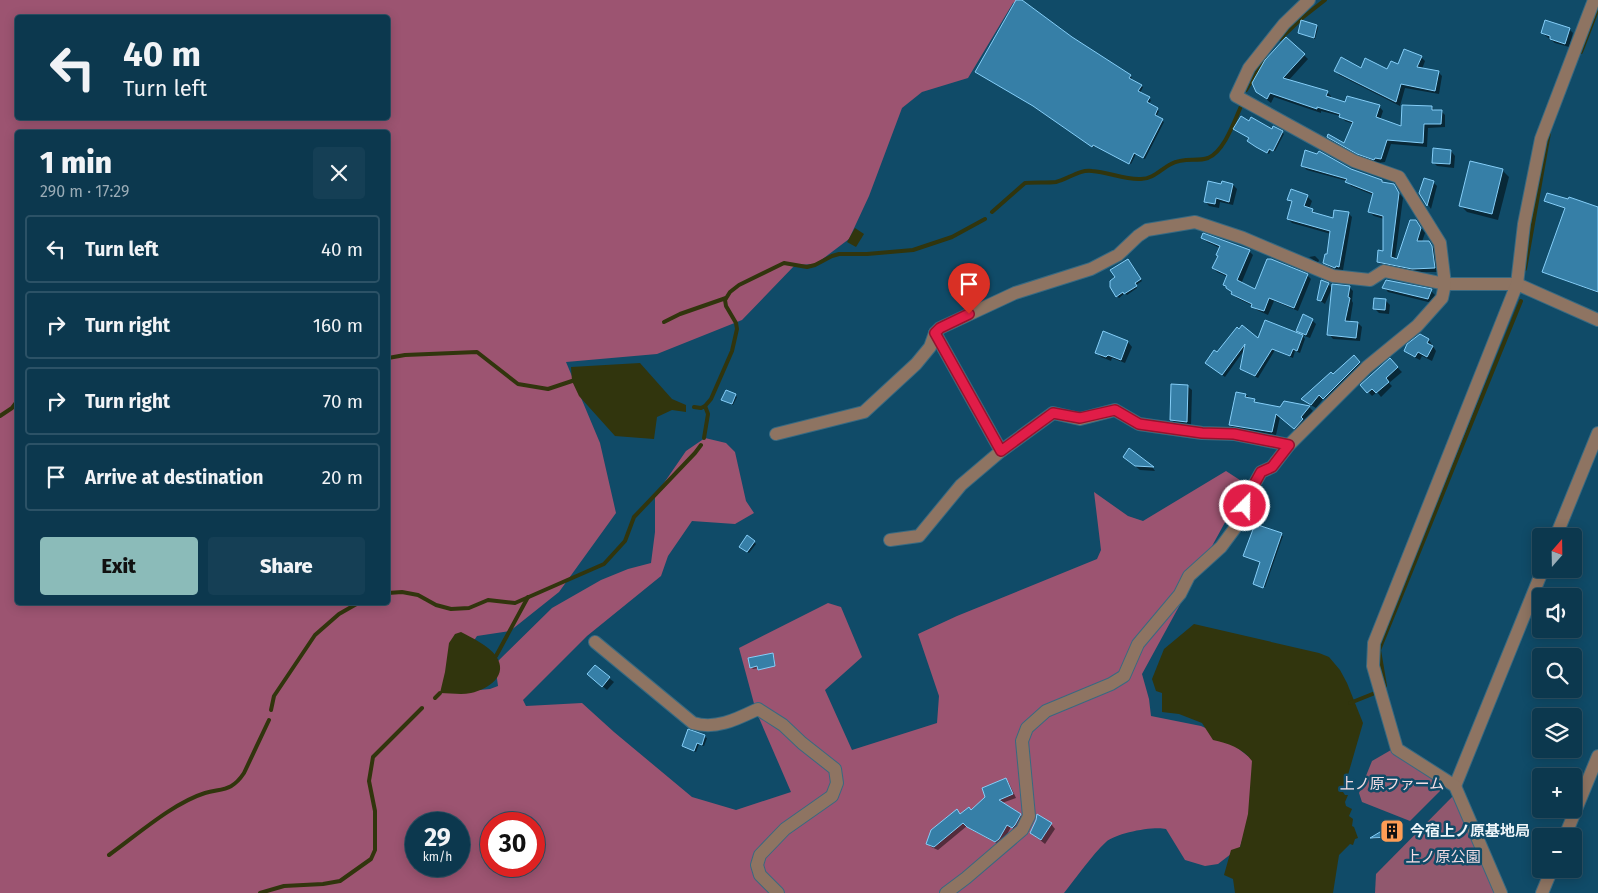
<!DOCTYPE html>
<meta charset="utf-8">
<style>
body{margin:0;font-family:"Fira Sans","Noto Sans JP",sans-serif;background:#153f55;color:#f1f3f6;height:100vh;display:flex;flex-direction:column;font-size:19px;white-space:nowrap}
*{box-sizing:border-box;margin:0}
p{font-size:16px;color:#9aacb6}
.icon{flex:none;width:28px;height:28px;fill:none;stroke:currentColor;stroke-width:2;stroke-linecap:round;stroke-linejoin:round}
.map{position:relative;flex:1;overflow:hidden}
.sheet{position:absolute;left:15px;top:130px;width:375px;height:475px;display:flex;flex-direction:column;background:#0c384e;border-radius:5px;box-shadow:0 2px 12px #0003,0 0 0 1px #2c5266}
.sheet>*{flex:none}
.hud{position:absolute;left:15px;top:15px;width:375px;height:105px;border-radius:5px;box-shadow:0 2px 12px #0003,0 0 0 1px #2c5266;background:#0c384e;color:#f1f3f6;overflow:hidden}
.needle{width:32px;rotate:20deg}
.controls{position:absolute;left:1532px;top:528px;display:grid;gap:10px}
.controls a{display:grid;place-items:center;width:50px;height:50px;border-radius:5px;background:#0c384e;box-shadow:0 2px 12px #0003,0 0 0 1px #2c5266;font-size:25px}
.speed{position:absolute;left:405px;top:812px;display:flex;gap:10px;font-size:25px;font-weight:700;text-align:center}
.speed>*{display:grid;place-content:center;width:65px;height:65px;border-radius:50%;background:#0c384e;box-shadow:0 2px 12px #0003,0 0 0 1px #2c5266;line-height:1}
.speed small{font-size:12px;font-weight:400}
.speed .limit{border:8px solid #d22;background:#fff;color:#111}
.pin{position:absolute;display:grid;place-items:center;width:42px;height:42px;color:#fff;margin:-51px -21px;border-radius:50% 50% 50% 0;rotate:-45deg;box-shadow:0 0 5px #0007}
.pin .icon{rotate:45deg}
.me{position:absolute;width:55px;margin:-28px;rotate:23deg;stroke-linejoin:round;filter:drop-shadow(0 0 4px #0008)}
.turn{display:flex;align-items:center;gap:18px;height:105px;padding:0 25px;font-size:22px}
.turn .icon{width:65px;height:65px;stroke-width:2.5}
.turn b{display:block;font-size:35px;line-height:42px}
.round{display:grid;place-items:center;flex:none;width:52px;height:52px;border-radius:5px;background:#153f55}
.summary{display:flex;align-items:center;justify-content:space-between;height:85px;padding:0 25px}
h1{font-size:30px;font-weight:800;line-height:38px}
.button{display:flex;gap:10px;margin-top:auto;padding:10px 25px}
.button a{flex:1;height:58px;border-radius:5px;background:#8bbbb9;color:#111;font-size:20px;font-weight:800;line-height:58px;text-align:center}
.button a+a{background:#153f55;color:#f1f3f6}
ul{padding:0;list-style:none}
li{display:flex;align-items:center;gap:15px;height:68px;margin:0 10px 8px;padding:0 15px;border:2px solid #2c5266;border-radius:5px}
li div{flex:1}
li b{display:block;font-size:19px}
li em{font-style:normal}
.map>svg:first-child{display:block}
.green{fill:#91586e}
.forest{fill:#9c5471;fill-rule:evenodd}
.water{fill:#31350d}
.shadow{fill:#0007}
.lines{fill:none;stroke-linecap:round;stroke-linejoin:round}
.stream{stroke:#31350d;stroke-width:4}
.building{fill:#367fa7;stroke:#85cef8}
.minor-casing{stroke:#386a82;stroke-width:14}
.minor{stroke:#8e7462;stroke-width:12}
.route-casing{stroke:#92132f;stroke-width:12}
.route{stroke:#e11d48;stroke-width:9}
.labels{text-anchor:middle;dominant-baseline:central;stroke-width:5;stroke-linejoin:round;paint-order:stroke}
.park-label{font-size:15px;fill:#f3dde4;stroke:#104b68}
.poi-label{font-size:15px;font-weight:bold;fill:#eff6fa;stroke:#104b68;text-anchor:start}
</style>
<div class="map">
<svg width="1598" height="893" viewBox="0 0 1598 893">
<rect width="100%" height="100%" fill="#104b68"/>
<g class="green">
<polygon points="1391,750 1445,786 1410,821 1362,802 1359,793 1372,761"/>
<polygon points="1454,795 1498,893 1375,893 1376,874"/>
</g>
<path class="forest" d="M0 0H1020L1013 3 968 78 922 92 902 108 869 196 849 239 816 264 795 265 742 320 657 354 566 362 600 443 616 513 559 592 510 631 477 636 463 657 468 691 490 689 498 686 495 664 552 608 601 580 628 569 651 563 655 532V496L686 451 705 438 726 443 735 452 746 501 754 513 735 524 692 521 668 556 661 576 587 636 523 700 526 706 582 703 614 732 692 797 736 810 791 792 756 711 739 648 828 603 841 607 862 657 825 690 852 750 937 723 939 696 918 634 957 616 1097 559 1101 550 1094 492 1128 516 1143 521 1226 471 1246 484 1142 674 1149 699 1151 716 1201 726 1221 735 1253 760 1250 816 1240 847 1218 864 1205 866 1185 860 1166 829C1153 826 1116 833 1106 842 1092 855 1076 878 1064 893H0ZM18 18H388V118H18ZM18 132H388V602H18ZM416 824H459V866H416ZM491 824H534V866H491Z"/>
<g class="water">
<polygon points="855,228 864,234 856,247 847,242"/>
<polygon points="640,363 672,399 686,405 686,412 672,410 657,417 654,439 615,436 579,396 572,381 571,367"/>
<path d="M1194 624 1319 653 1329 657 1340 670 1347 683 1363 723 1343 792 1345 795H1348L1345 802 1346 806 1352 809 1349 816 1353 819 1352 826 1354 827 1358 838 1355 839 1353 845 1350 844 1339 855 1333 893H1235L1233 879 1224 875 1231 850 1240 847 1248 814 1252 761C1243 748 1227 743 1213 740L1202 723 1179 714 1162 712V693L1156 691 1152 679 1164 649Z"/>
<path d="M461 632C472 638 488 645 496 656 509 675 489 689 471 693 461 695 451 693 440 693L445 672 449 643 455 634Z"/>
</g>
<g class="shadow">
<polygon points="1017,0 1020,0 1072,38 1130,76 1132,78 1130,80 1143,87 1140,93 1151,100 1149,104 1159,111 1156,117 1164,122 1145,159 1136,154 1131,164 1095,146 1094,147 1036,108"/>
<polygon points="1317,26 1318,28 1315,39 1299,33"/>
<polygon points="1569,29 1573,33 1569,47 1555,43 1542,33"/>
<polygon points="1286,38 1308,59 1288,81 1327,92 1331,96 1331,99 1346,103 1379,106 1383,111 1380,120 1402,128 1432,107 1435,111 1441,111 1445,115 1445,127 1428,128 1427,147 1391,144 1385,162 1378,163 1363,157 1332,141 1328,136 1344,145 1354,124 1345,121 1341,116 1321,111 1321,113 1274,97 1271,103 1257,92"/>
<polygon points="1421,57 1425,61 1422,69 1438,72 1442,76 1439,94 1405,88 1400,106 1339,75 1335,70 1388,71"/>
<polygon points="1273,130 1282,132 1284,134 1275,151 1271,150 1269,154 1251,143 1251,139"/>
<polygon points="1451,151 1455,156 1454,168 1437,166 1433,162"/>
<polygon points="1302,166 1351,170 1382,181 1384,183 1393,185 1403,198 1395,259 1398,260 1416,221 1425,233 1422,242 1429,242 1436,251 1438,272 1417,272 1383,266 1379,262 1384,252 1384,219 1374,216 1369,212 1373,195 1351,186 1347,181 1307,170"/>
<polygon points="1502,170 1509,177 1498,220 1467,212 1460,205"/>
<polygon points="1433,182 1437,186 1431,209 1420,193"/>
<polygon points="1222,185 1233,185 1237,189 1233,205 1220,202 1219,208 1209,206 1205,201"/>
<polygon points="1307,196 1312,201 1309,209 1312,210 1317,215 1334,220 1348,213 1352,217 1343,270 1341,270 1340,272 1329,267 1325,263 1331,234 1292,223 1288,219 1293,203 1289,199"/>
<polygon points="1546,201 1598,208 1598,293 1543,272 1566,209"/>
<polygon points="1203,238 1249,251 1253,255 1241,284 1256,291 1307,275 1311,279 1298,311 1274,301 1268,315 1257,310 1253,306 1237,298 1224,284 1228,277 1217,272 1213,268 1219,256 1220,248 1207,242"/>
<polygon points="1315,256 1319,260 1318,263 1309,257"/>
<polygon points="1130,262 1142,281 1136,285 1137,288 1127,295 1125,293 1119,298 1117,296"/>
<polygon points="1328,284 1332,288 1325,304 1319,300"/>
<polygon points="1349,287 1353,291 1352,301 1353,303 1350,322 1358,323 1362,327 1360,341 1333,339 1329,334"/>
<polygon points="1384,287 1431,291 1435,295 1432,303 1388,292"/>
<polygon points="1386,301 1390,305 1389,314 1379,313 1375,309"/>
<polygon points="1312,320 1316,324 1310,338 1302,335 1297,330"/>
<polygon points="1266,322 1303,336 1305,339 1300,353 1295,351 1293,358 1275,350 1258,378 1244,371 1245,349 1225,377 1209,365 1237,329 1259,340"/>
<polygon points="1104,333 1128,342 1132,347 1125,363 1112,358 1111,361 1101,357 1096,352"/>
<polygon points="1420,336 1429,340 1436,351 1432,361 1422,356 1420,360 1410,355 1405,351"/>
<polygon points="1354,357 1364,367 1328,402 1324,398 1316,408 1307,403 1303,399 1333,376"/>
<polygon points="1390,360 1402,372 1389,383 1392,386 1381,397 1377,392 1372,396 1362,385"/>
<polygon points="1187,386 1192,390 1191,426 1176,424 1171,420"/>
<polygon points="735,395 737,397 733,405 725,401"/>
<polygon points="1246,395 1259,405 1280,408 1285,403 1309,407 1313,411 1299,432 1280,417 1276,435 1234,429 1230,425"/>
<polygon points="1130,450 1153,468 1155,471 1140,470 1129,461"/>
<polygon points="1255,525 1283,536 1265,587 1254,583 1261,563 1244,555"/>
<polygon points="754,542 756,544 749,553 742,548"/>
<polygon points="772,655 774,657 775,665 759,668 753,669 751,667"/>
<polygon points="595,667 614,682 607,690 593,678"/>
<polygon points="689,731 707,738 704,746 699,744 696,752 683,746"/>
<polygon points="1006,779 1009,783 1016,798 1002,803 1024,818 1016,831 1011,827 1003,842 1000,845 972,830 967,826 938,850 931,847 928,844 961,815 972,811"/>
<polygon points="1051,824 1055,829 1045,844 1031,833"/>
<polygon points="1390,827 1397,830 1399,832 1398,837 1372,839"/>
</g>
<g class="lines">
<g class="stream">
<polyline points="1280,39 1302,18 1325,0"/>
<polyline points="1581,52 1598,8"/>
<polyline points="1246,90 1265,58"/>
<path d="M992 212 1025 183C1035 182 1046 183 1056 182 1068 179 1080 169 1092 171 1109 172 1124 180 1141 179 1153 179 1161 169 1171 164 1184 157 1197 162 1208 158 1225 151 1235 119 1242 104"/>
<polyline points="1525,269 1549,133"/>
<polyline points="664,322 680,314 726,298"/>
<polyline points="388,358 405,355 477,352 518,384 548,389 572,381"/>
<polyline points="694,407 701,408 705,406 711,399 732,351 737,329 736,323 726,306 725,300 730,292 739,285 784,263 807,267 815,265 832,256 839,254 867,254 913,250 952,237 985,219"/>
<polyline points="0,416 12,408 18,400"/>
<polyline points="704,438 708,414 705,406"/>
<polyline points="388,593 402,592 418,595 436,605 451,609 469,608 488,600 515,603 604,564 625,541 634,517 695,453 701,445"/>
<polyline points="496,656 528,597"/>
<polyline points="1385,686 1379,650 1521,301"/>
<polyline points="435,698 440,693"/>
<polyline points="1350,703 1375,693"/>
<polyline points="271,710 274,696 315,635 339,614 360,602"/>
<path d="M109 855C137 835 173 803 205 793 224 788 232 791 244 773L269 720"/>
<polyline points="260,893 284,886 323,884 340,881 371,859 375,850 375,811 369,781 373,757 422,708"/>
</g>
</g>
<g class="building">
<polygon points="1016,0 1022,0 1072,37 1131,75 1129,78 1142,85 1138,91 1150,97 1147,102 1158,108 1155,115 1163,119 1143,158 1134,153 1129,164 1093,145 1092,147 1033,106 975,72"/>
<polygon points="1301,20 1317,25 1314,38 1298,33"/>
<polygon points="1545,20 1570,28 1565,44 1550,39 1550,36 1541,33"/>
<polygon points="1286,37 1305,54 1283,78 1328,91 1326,96 1345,102 1347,96 1380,105 1376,117 1401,126 1402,105 1432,106 1432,110 1442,110 1441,124 1424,124 1423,143 1387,140 1381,159 1375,158 1374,160 1357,154 1327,137 1328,134 1344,143 1353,122 1339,117 1340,114 1317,107 1317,109 1270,93 1267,99 1256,92 1252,83 1265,60"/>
<polygon points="1404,49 1422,56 1417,67 1439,71 1435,91 1401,84 1396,102 1334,71 1341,57 1361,68 1365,58 1387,69 1391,61 1398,64"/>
<polygon points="1241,116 1249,121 1251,117 1272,129 1273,126 1283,131 1273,151 1269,149 1267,153 1256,147 1247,141 1249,138 1233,129"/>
<polygon points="1433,148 1451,150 1450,164 1432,163"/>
<polygon points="1305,150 1317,154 1319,151 1351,169 1382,180 1382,182 1394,184 1399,193 1391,257 1397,259 1410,220 1416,220 1421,228 1417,241 1429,241 1432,246 1435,268 1412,269 1377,262 1378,250 1383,251 1383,216 1368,212 1373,193 1345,182 1347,179 1301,166"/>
<polygon points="1470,161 1503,169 1492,214 1459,206"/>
<polygon points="1424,178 1434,181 1427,206 1419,193"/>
<polygon points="1208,181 1221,184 1222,181 1233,184 1229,202 1216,198 1215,204 1204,202"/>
<polygon points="1291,189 1308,195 1304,206 1313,209 1312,212 1333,218 1334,210 1349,212 1339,267 1336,266 1335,268 1323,263 1325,254 1327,254 1330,231 1287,219 1292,201 1287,200"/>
<polygon points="1547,193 1568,199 1569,197 1598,207 1598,292 1542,272 1565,208 1544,201"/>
<polygon points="1203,233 1250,250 1237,280 1255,289 1267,259 1271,259 1308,274 1294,308 1269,298 1264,311 1251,307 1252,304 1231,294 1232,292 1226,288 1226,286 1223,285 1227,275 1212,268 1218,256 1216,255 1220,246 1201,238"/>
<polygon points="1128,259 1141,279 1135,283 1137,286 1124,294 1123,292 1116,297 1110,287 1110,281 1115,277 1110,270"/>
<polygon points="1321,280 1329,283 1321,301 1317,300"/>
<polygon points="1386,280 1432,289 1428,299 1382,288"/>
<polygon points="1332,284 1350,286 1348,297 1350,298 1345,321 1358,322 1356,338 1327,335"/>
<polygon points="1374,298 1386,299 1385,310 1373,309"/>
<polygon points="1303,314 1313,319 1306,335 1296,331"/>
<polygon points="1265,320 1303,335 1297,351 1293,349 1290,356 1272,349 1255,376 1240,369 1245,344 1222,375 1205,363 1214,350 1217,352 1237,327 1239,329 1242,325 1258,338"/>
<polygon points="1103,331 1128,341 1121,360 1108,355 1106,357 1095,353"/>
<polygon points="1420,334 1429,339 1427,343 1433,346 1427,357 1418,352 1415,357 1404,351 1407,344"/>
<polygon points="1354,355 1360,362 1323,399 1319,395 1311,405 1301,399 1331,372 1333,374"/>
<polygon points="1390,358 1398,367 1386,378 1389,382 1376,393 1372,389 1367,393 1360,385"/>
<polygon points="1171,384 1188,385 1187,422 1170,420"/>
<polygon points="726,390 736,394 732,404 721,400"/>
<polygon points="1236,392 1246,394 1245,397 1255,399 1254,402 1280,407 1284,401 1310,406 1301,417 1303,419 1294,429 1276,414 1272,432 1229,425"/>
<polygon points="1129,448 1154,467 1135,466 1123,457"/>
<polygon points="1255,524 1282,533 1263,588 1253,584 1260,562 1243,556"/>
<polygon points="747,535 755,541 747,552 739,547"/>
<polygon points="773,653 775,666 758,670 757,666 750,668 748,658"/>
<polygon points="595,665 610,677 602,687 587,674"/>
<polygon points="688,729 705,735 702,745 697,743 694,751 682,746"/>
<polygon points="1006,778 1013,794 999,800 1021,814 1015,825 1012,828 1007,825 999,839 995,842 967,827 963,823 934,847 926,844 931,830 957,809 960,814 969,807 971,810 985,797 982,788"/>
<polygon points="1037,814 1052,823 1041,840 1030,833 1036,820"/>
<polygon points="1393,825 1398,829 1396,835 1394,837 1370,838 1390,826"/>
</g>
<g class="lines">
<g class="minor-casing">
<g id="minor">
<polyline points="935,333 1001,451"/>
<polyline points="776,434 864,412 916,364 930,347 935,333 940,328 1015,293 1091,269 1118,255 1138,236 1147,230 1195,222 1243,238 1333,276 1370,280 1384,271 1445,284 1517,284 1598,320"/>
<polyline points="1556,536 1598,433"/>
<polyline points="890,540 919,536 961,485 1001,451 1053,413 1080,419 1115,410 1139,424 1202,433 1234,434 1289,445"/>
<path d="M595 642 693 723C716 730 737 719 758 709L783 725 802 743 835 769 837 783 832 796 785 829 760 855 757 865 760 875 778 893"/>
<polyline points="1455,786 1543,569"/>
<polyline points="1565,836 1598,756"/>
<polyline points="946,893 966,878 1022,830 1029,816 1022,741 1027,728 1046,711 1111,684 1124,676 1138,644 1180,594 1189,576 1221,547 1241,520 1250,492 1261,472 1272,467 1289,445 1367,367 1417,326 1442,298 1445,284 1440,243 1399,177 1354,161 1236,96 1249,68 1284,24 1309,0"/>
<polyline points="1501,893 1455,786 1397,749 1373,666 1374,643 1517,284 1524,224 1541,139 1594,0"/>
<polyline points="1542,893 1552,869"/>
</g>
</g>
<use href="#minor" class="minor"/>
</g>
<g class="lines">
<g class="route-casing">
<polyline id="route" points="969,314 940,328 935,333 1001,451 1053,413 1080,418 1115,410 1139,424 1202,433 1234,434 1289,445 1272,467 1261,472 1250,492 1245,506"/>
</g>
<use href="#route" class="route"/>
</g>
<defs>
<g id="building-square" transform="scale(1.25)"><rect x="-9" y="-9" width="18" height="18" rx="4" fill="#fd9d55" stroke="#104b68"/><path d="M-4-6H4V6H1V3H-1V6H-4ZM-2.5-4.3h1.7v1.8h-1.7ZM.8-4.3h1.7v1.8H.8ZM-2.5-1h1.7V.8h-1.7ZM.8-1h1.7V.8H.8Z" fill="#111"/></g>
</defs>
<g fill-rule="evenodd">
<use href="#building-square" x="1392" y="831"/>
</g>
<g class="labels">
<g class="park-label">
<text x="1392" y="784">上ノ原ファーム</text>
<text x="1443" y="857">上ノ原公園</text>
</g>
<g class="poi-label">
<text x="1410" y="831">今宿上ノ原基地局</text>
</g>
</g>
</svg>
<div class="controls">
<a><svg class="needle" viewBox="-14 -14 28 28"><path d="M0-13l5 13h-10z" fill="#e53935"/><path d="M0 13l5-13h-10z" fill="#9aacb6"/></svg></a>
<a><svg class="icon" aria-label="sound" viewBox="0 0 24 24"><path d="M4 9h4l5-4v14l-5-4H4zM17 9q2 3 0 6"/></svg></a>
<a><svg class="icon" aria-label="search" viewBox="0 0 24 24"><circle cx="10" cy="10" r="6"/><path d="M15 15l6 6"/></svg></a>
<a><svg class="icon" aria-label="layers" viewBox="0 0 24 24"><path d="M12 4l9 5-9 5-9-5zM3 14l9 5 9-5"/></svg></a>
<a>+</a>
<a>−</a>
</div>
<div class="speed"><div>29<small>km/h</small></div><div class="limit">30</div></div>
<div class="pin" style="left:969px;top:314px;background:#d93025"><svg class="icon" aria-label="arrive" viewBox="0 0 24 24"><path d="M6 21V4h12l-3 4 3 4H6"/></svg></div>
<svg class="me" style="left:1245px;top:506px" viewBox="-20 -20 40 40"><circle r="17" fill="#e11d48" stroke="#fff" stroke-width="3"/><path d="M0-11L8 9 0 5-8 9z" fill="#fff"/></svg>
<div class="hud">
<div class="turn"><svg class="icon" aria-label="left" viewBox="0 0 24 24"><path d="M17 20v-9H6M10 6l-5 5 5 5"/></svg><div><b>40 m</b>Turn left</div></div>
</div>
<section class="sheet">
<div class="summary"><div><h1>1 min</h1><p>290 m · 17:29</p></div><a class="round"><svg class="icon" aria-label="close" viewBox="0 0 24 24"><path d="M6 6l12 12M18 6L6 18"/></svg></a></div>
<ul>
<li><svg class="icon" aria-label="left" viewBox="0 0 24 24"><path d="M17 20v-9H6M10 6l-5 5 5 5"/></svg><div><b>Turn left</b></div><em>40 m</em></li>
<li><svg class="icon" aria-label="right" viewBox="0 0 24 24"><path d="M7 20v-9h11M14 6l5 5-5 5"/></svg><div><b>Turn right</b></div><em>160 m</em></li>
<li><svg class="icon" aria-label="right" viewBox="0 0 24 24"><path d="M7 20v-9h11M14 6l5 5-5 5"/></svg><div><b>Turn right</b></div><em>70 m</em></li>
<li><svg class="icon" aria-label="arrive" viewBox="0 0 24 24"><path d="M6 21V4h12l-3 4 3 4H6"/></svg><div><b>Arrive at destination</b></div><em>20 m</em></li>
</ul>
<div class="button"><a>Exit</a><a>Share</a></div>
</section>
</div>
